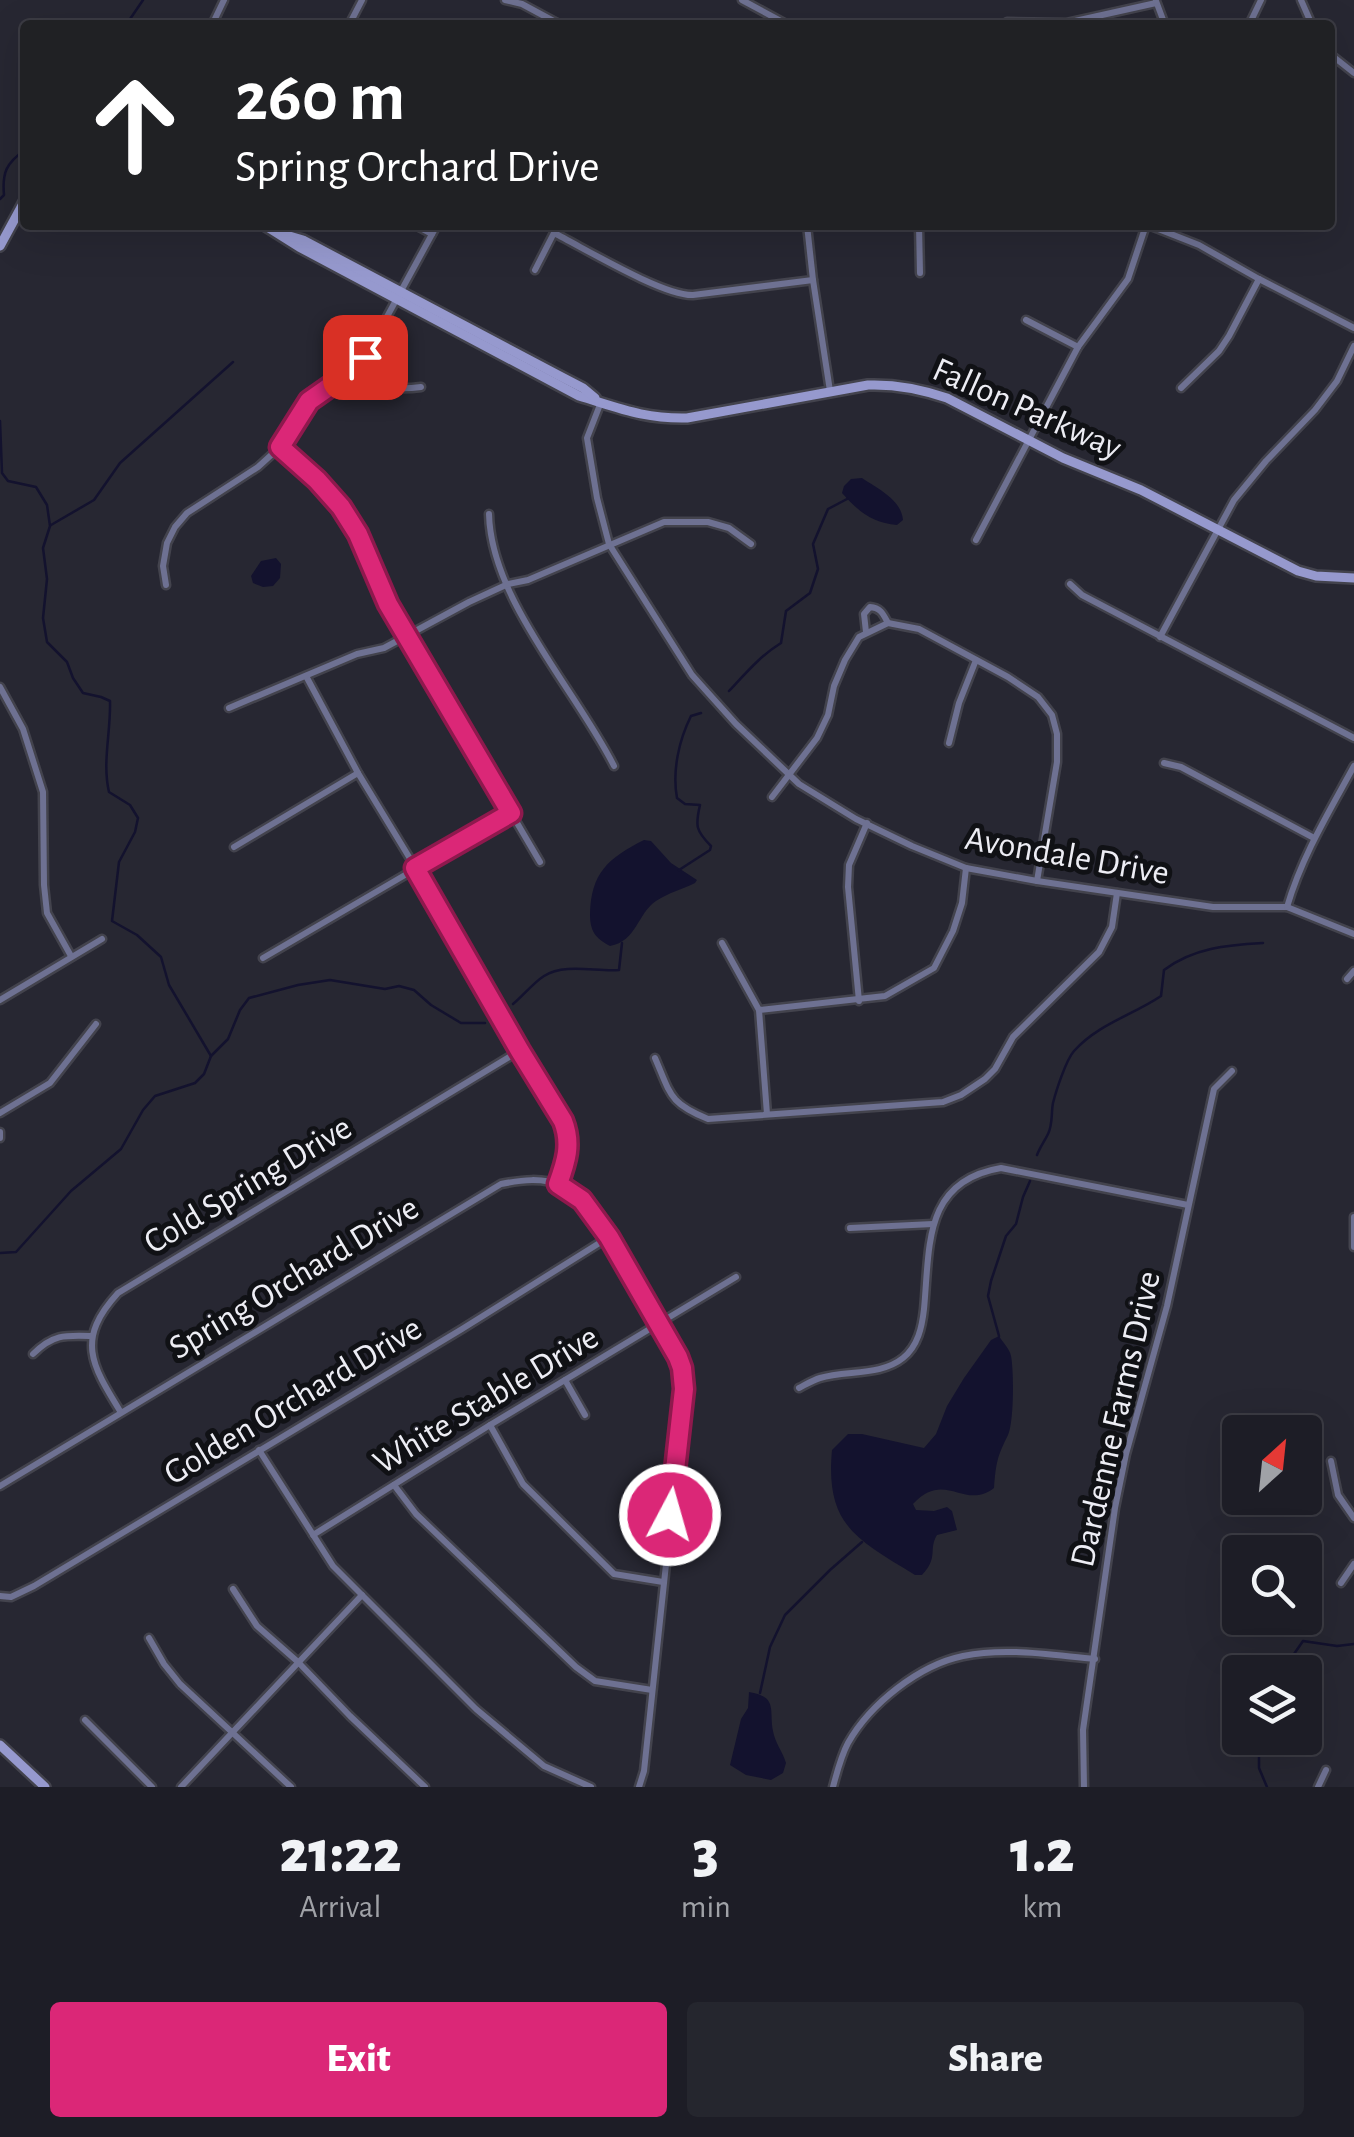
<!DOCTYPE html>
<style>
body{margin:0;font-family:"Alegreya Sans",sans-serif;background:#25262e;color:#f1f3f6;height:100vh;display:flex;flex-direction:column;font-size:38px;white-space:nowrap}
*{box-sizing:border-box;margin:0}
p{font-size:32px;color:#a0a2a7}
.icon{flex:none;width:55px;height:55px;fill:none;stroke:currentColor;stroke-width:2;stroke-linecap:round;stroke-linejoin:round}
.map{position:relative;height:1787px;overflow:hidden}
.side{display:flex;flex-direction:column;background:#1d1d26;flex:1}
.side>*{flex:none}
.top-card{position:absolute;left:20px;top:20px;width:1315px;height:210px;border-radius:10px;box-shadow:0 10px 40px #0002,0 0 0 2px #3b3b43;background:#202124;color:#fff;overflow:hidden}
.needle{width:65px;rotate:27deg}
.controls{position:absolute;left:1222px;top:1415px;display:grid;gap:20px}
.controls a{display:grid;place-items:center;width:100px;height:100px;border-radius:10px;background:#1d1d26;box-shadow:0 10px 40px #0002,0 0 0 2px #3b3b43;font-size:50px}
.pin{position:absolute;display:grid;place-items:center;width:85px;height:85px;color:#fff;margin:-42px;border-radius:20px;box-shadow:0 5px 15px #0006}
.me{position:absolute;width:110px;margin:-55px;rotate:6deg;stroke-linejoin:round;filter:drop-shadow(0 0 8px #0008)}
.turn{display:flex;align-items:center;gap:35px;height:210px;padding:0 50px;font-size:45px}
.turn .icon{width:130px;height:130px;stroke-width:2.5}
.turn b{display:block;font-size:70px;line-height:85px}
.eta{display:flex;justify-content:space-evenly;align-items:center;height:170px;text-align:center}
.eta b{font-size:60px;font-weight:800;line-height:70px}
.cta{display:flex;gap:20px;margin-top:auto;padding:20px 50px}
.cta a{flex:1;height:115px;border-radius:10px;background:#db2777;color:#fff;font-size:40px;font-weight:800;line-height:115px;text-align:center}
.cta a+a{background:#25262e;color:#f1f3f6}
.map>svg:first-child{display:block}
.water{fill:#13122e}
.lines{fill:none;stroke-linecap:round;stroke-linejoin:round}
.stream{stroke:#13122e;stroke-width:2.5}
.street-casing{stroke:#43434d;stroke-width:11}
.secondary-casing{stroke:#43434d;stroke-width:14}
.street{stroke:#6e7192;stroke-width:6}
.secondary{stroke:#9699ce;stroke-width:9}
.route-casing{stroke:#8e194d;stroke-width:25}
.route{stroke:#db2777;stroke-width:18}
.labels{text-anchor:middle;dominant-baseline:central;stroke-width:10;stroke-linejoin:round;paint-order:stroke}
.street-label{font-size:35px;fill:#ededf4;stroke:#101115}
</style>
<div class="map">
<svg width="1354" height="1787" viewBox="0 0 1354 1787">
<rect width="100%" height="100%" fill="#272732"/>
<g class="water">
<path d="M862 478C878 489 901 499 903 520L897 525C872 523 858 511 842 493L844 486 851 479Z"/>
<polygon points="276,558 281,564 280,578 273,586 263,587 253,583 251,576 261,561"/>
<path d="M644 840 651 841 671 863 697 880 695 883C683 889 668 893 656 901 637 914 637 941 610 946 595 938 590 931 590 914 591 873 608 858 644 840Z"/>
<path d="M999 1336C1003 1343 1010 1349 1011 1356 1014 1371 1014 1422 1008 1435 997 1457 996 1463 994 1488 964 1511 945 1469 913 1504L916 1510 934 1511 947 1507 952 1511 957 1530 937 1535C928 1550 939 1557 922 1575H915C857 1539 825 1526 832 1450L848 1434H862L924 1448 936 1434 947 1406 964 1378 991 1340Z"/>
<path d="M749 1692C778 1697 769 1709 773 1731 775 1743 783 1752 786 1763L783 1773 771 1780 746 1775 730 1765 741 1719 748 1708Z"/>
</g>
<g class="lines">
<g class="stream">
<polyline points="126,25 143,0"/>
<path d="M0 199 4 195C2 173 6 163 25 150"/>
<path d="M0 421 2 473 8 481 36 487 47 505 50 526 43 548 47 579 43 618 47 642 67 662 73 678 83 693 101 697 110 701C111 732 102 762 109 792L130 805 138 818 135 832 119 862 112 921 137 935 161 957 169 985 211 1056"/>
<polyline points="51,525 94,500 120,463 233,362"/>
<path d="M729 691C746 673 760 656 781 643L786 611 810 593 818 569 813 544 828 509 847 499"/>
<path d="M679 870 710 850 711 846C696 831 695 826 700 805L685 804 677 798C672 771 679 740 691 716L701 713"/>
<path d="M513 1004C523 996 533 983 544 976 565 963 596 972 619 970L622 943"/>
<path d="M1037 1155C1040 1147 1044 1142 1048 1134 1053 1124 1051 1113 1053 1103 1056 1091 1066 1060 1074 1051 1098 1024 1133 1015 1161 996L1164 970C1193 948 1227 945 1263 943"/>
<polyline points="0,1253 16,1252 71,1191 121,1149 143,1110 155,1096 195,1083 204,1074 211,1056 228,1039 240,1010 249,998 298,985 330,980 385,989 399,986 414,990 431,1005 461,1023 485,1023"/>
<polyline points="999,1336 988,1296 991,1281 1006,1236 1016,1224 1023,1197 1030,1181"/>
<polyline points="1291,1672 1294,1654 1303,1641 1337,1646 1354,1644"/>
<polyline points="760,1693 770,1647 785,1615 830,1570 862,1542"/>
<polyline points="1259,1738 1259,1768 1267,1787"/>
</g>
<g class="street-casing">
<g id="street">
<polyline points="505,0 522,4 561,25"/>
<polyline points="742,0 788,25"/>
<polyline points="1301,0 1312,25"/>
<polyline points="1156,1 1165,25"/>
<polyline points="1007,22 1066,23 1156,3"/>
<polyline points="212,25 224,0"/>
<polyline points="349,25 362,0"/>
<polyline points="1249,25 1261,0"/>
<polyline points="1330,54 1354,73"/>
<polyline points="415,225 432,234"/>
<polyline points="807,225 813,280 830,391"/>
<polyline points="919,225 920,273"/>
<polyline points="1148,225 1199,245 1259,279 1354,328"/>
<path d="M554 233C584 248 663 296 693 295L813 280"/>
<polyline points="535,270 558,225"/>
<polyline points="1026,320 1078,347"/>
<path d="M330 343C363 375 371 394 421 387"/>
<polyline points="1181,388 1219,351 1229,336 1259,279"/>
<polyline points="601,402 587,438 597,498 609,544 692,675 736,724 799,784 856,819 912,846 966,868 1037,881 1213,907 1287,907 1354,934"/>
<polyline points="280,447 317,480 341,507 357,534 388,603 540,862"/>
<path d="M489 514C491 600 576 690 614 766"/>
<polyline points="976,540 1078,347 1128,279 1146,225"/>
<polyline points="1070,584 1082,595 1354,738"/>
<polyline points="166,585 163,566 167,543 175,527 187,513 258,467 280,447 309,401 355,368 365,357 437,225"/>
<path d="M866 632 864 614 870 607C881 608 883 614 888 623"/>
<polyline points="1160,637 1234,500 1266,461 1315,410 1337,381 1354,346"/>
<polyline points="306,676 358,773 420,875 519,1051 563,1121 569,1143 558,1184"/>
<polyline points="0,687 23,729 43,792 44,885 47,913 71,956"/>
<polyline points="229,708 357,654 384,648 469,602 508,584 528,580 664,522 708,522 729,528 751,544"/>
<polyline points="949,743 959,703 976,660"/>
<polyline points="1164,763 1181,767 1314,838"/>
<polyline points="772,797 817,738 828,715 834,686 845,660 859,637 888,623 919,629 1008,677 1038,697 1052,715 1057,734 1057,762 1037,881"/>
<polyline points="234,847 358,773"/>
<path d="M1287 907C1302 856 1329 812 1354 766"/>
<polyline points="722,943 759,1010 767,1114"/>
<polyline points="263,958 511,813"/>
<polyline points="1347,979 1354,971"/>
<polyline points="0,1000 102,939"/>
<polyline points="859,1001 848,887 849,865 867,823"/>
<polyline points="759,1010 885,996 934,968 953,931 962,903 966,868"/>
<path d="M655 1058C671 1095 669 1103 708 1119L943 1102 961 1095 985 1079 995 1069 1013 1037 1099 952 1112 927 1117 893"/>
<polyline points="0,1113 50,1083 96,1024"/>
<polyline points="0,1132 0,1138"/>
<polyline points="1354,1217 1354,1247"/>
<polyline points="850,1228 933,1224"/>
<path d="M33 1354C53 1334 65 1335 92 1336"/>
<polyline points="565,1380 585,1415"/>
<path d="M799 1388C805 1385 813 1380 820 1378 846 1370 881 1376 903 1358 918 1346 922 1327 924 1309 930 1246 923 1181 1001 1168L1188 1205"/>
<path d="M120 1411C91 1364 76 1339 118 1293L519 1051"/>
<polyline points="490,1425 523,1484 614,1574 663,1582"/>
<polyline points="259,1450 333,1566 476,1709 544,1766 591,1787"/>
<polyline points="1331,1461 1338,1495 1354,1518"/>
<polyline points="394,1485 416,1514 576,1667 595,1681 652,1690"/>
<path d="M0 1486 501 1184C521 1180 543 1177 562 1186 601 1206 654 1316 678 1357L683 1377 682 1414 644 1771 639 1787"/>
<polyline points="313,1535 490,1425 736,1277"/>
<polyline points="1341,1583 1354,1564"/>
<polyline points="233,1589 257,1626 298,1662 350,1716 425,1787"/>
<polyline points="0,1596 11,1597 34,1586 462,1329 609,1237"/>
<polyline points="149,1638 164,1664 180,1684 291,1787"/>
<polyline points="85,1720 152,1787"/>
<polyline points="181,1787 362,1595"/>
<path d="M833 1787C837 1772 841 1756 848 1743 870 1704 919 1665 963 1656 1006 1647 1051 1655 1095 1659"/>
<polyline points="1084,1787 1083,1730 1115,1508 1126,1454 1167,1306 1214,1089 1232,1071"/>
<polyline points="1318,1787 1326,1770"/>
</g>
</g>
<g class="secondary-casing">
<g id="secondary">
<path d="M264 225 299 247 579 396C619 408 644 419 687 418L868 385C896 384 921 389 947 398L1063 458 1141 490 1298 571 1316 576 1354 578"/>
<polyline points="286,235 303,240 558,375 583,388 595,398"/>
<polyline points="0,246 25,200"/>
<polyline points="0,1745 45,1787"/>
</g>
</g>
<use href="#street" class="street"/>
<use href="#secondary" class="secondary"/>
</g>
<g class="lines">
<g class="route-casing">
<path id="route" d="M365 357 356 368 309 401 280 447 317 480 341 507 358 534 388 604 511 813 415 868 520 1051 563 1121C572 1144 566 1162 558 1184L582 1200 609 1237 678 1357 682 1368 684 1389 670 1515"/>
</g>
<use href="#route" class="route"/>
</g>
<g class="labels">
<g class="street-label">
<text transform="translate(1027 409) rotate(24)">Fallon Parkway</text>
<text transform="translate(1067 856) rotate(10)">Avondale Drive</text>
<text transform="translate(248 1185) rotate(-31)">Cold Spring Drive</text>
<text transform="translate(294 1278) rotate(-31)">Spring Orchard Drive</text>
<text transform="translate(486 1400) rotate(-31)">White Stable Drive</text>
<text transform="translate(293 1401) rotate(-31)">Golden Orchard Drive</text>
<text transform="translate(1116 1419) rotate(-77)">Dardenne Farms Drive</text>
</g>
</g>
</svg>
<div class="controls">
<a><svg class="needle" viewBox="-14 -14 28 28"><path d="M0-13l5 13h-10z" fill="#e53935"/><path d="M0 13l5-13h-10z" fill="#a0a2a7"/></svg></a>
<a><svg class="icon" aria-label="search" viewBox="0 0 24 24"><circle cx="10" cy="10" r="6"/><path d="M15 15l6 6"/></svg></a>
<a><svg class="icon" aria-label="layers" viewBox="0 0 24 24"><path d="M12 4l9 5-9 5-9-5zM3 14l9 5 9-5"/></svg></a>
</div>
<div class="pin" style="left:365px;top:357px;background:#d93025"><svg class="icon" aria-label="arrive" viewBox="0 0 24 24"><path d="M6 21V4h12l-3 4 3 4H6"/></svg></div>
<svg class="me" style="left:670px;top:1515px" viewBox="-20 -20 40 40"><circle r="17" fill="#db2777" stroke="#fff" stroke-width="3"/><path d="M0-11L8 9 0 5-8 9z" fill="#fff"/></svg>
<div class="top-card">
<div class="turn"><svg class="icon" aria-label="ahead" viewBox="0 0 24 24"><path d="M12 20V5M6 11l6-6 6 6"/></svg><div><b>260 m</b>Spring Orchard Drive</div></div>
</div>
</div>
<section class="side">
<div class="eta">
<div><b>21:22</b><p>Arrival</p></div>
<div><b>3</b><p>min</p></div>
<div><b>1.2</b><p>km</p></div>
</div>
<div class="cta"><a>Exit</a><a>Share</a></div>
</section>
